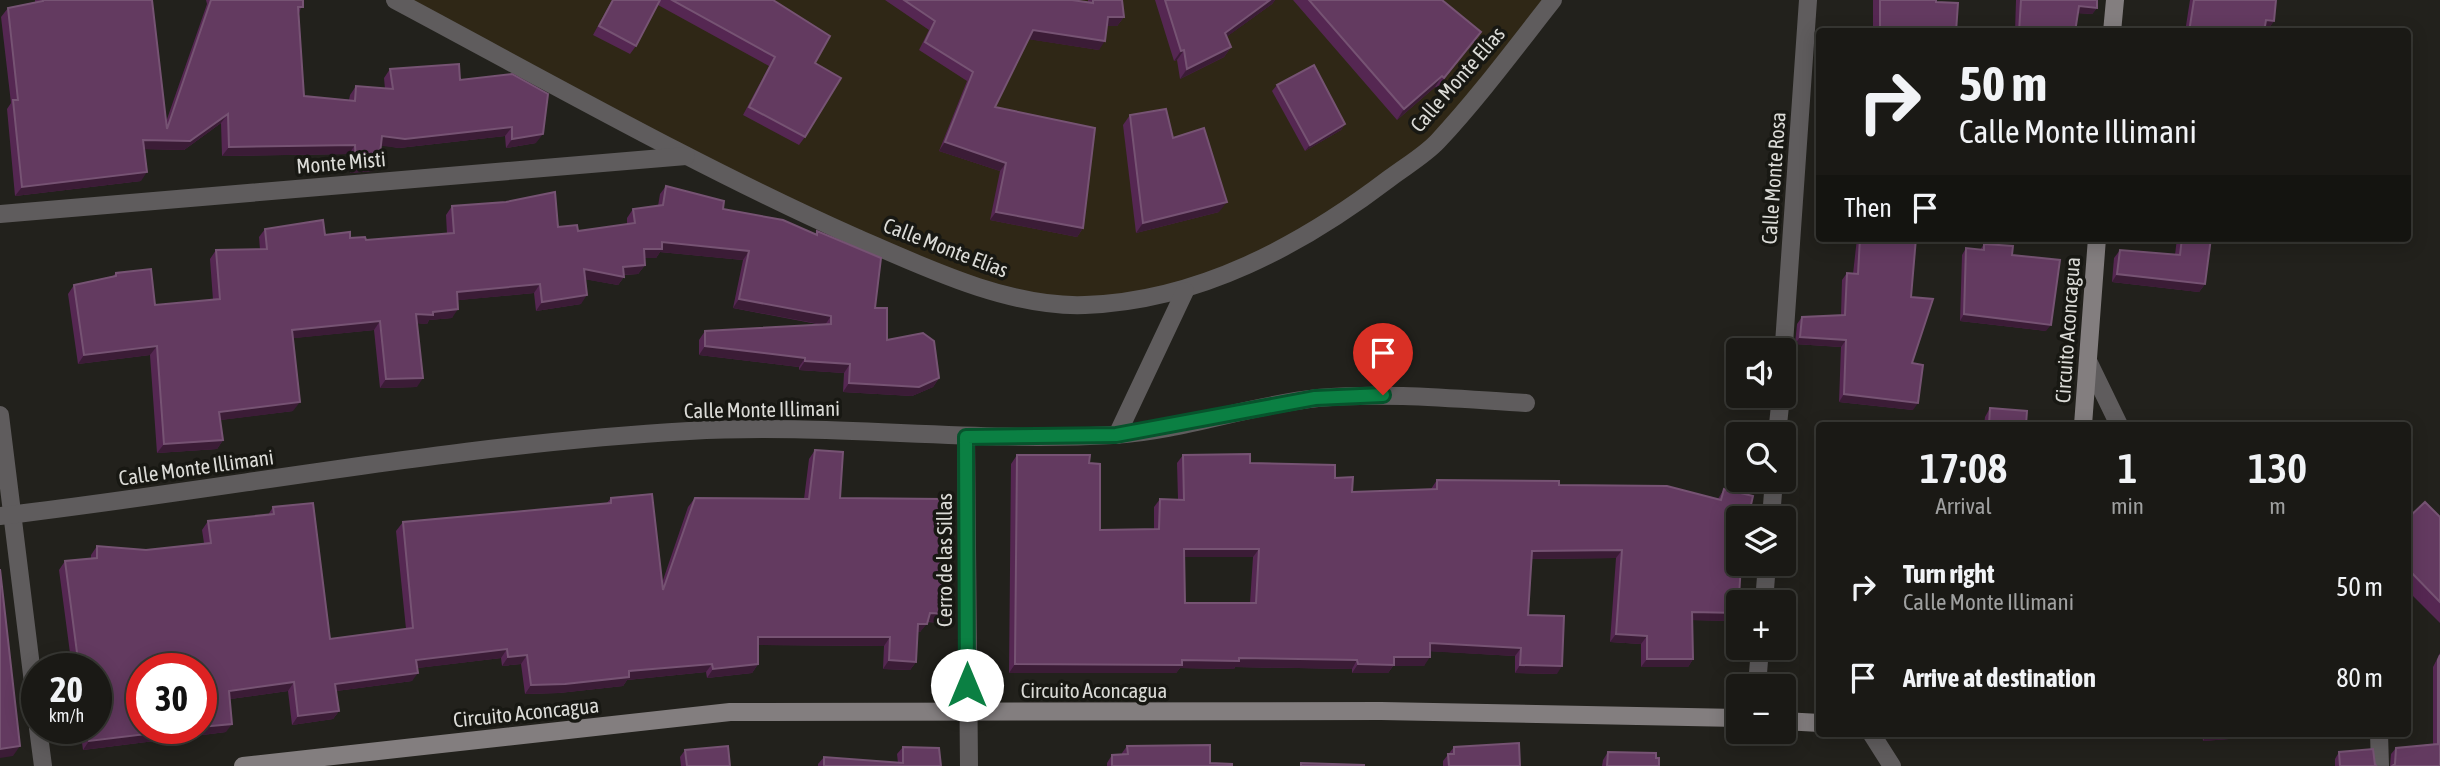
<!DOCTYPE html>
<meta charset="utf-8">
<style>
body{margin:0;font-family:"Asap Condensed",sans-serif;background:#272622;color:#f1f3f6;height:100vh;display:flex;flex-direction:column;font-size:26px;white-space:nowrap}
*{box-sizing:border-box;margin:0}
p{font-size:23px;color:#9fa0a0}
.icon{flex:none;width:38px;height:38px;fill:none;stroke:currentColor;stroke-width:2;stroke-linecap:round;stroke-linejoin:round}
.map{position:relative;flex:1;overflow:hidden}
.drawer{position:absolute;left:1816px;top:422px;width:595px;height:315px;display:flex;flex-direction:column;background:#1a1915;border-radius:7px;box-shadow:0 4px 18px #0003,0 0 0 2px #383834}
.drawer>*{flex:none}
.banner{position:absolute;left:1816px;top:28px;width:595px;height:214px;border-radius:7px;box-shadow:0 4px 18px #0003,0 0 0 2px #383834;background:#1a1915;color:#f1f3f6;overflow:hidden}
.tools{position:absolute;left:1726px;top:338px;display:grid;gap:14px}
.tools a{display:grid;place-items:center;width:70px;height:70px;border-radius:7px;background:#1a1915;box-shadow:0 4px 18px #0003,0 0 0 2px #383834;font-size:35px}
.speed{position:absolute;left:21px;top:653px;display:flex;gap:14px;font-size:35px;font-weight:700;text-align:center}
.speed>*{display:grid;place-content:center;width:91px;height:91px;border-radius:50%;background:#1a1915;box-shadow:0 4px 18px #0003,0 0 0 2px #383834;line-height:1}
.speed small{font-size:18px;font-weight:400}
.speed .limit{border:10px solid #d22;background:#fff;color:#111}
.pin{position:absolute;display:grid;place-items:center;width:60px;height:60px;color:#fff;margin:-72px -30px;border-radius:50% 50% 50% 0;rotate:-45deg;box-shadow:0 0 7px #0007}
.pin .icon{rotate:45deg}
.me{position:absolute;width:77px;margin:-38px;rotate:0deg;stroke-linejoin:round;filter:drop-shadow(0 0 5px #0008)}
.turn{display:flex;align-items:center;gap:24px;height:147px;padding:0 28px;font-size:32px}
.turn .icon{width:91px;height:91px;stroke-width:2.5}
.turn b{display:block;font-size:49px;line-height:60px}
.then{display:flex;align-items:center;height:66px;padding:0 28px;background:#0003;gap:14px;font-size:26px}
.eta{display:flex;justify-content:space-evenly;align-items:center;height:119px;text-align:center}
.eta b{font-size:42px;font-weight:600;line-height:49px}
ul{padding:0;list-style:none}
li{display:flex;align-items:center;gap:21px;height:91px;padding:0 28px}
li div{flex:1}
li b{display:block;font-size:26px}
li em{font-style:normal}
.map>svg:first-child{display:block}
.industrial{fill:#2f2716}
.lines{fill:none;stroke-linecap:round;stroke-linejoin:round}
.lane{stroke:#5f5c5d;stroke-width:18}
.street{stroke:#5f5c5d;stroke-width:18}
.secondary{stroke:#837e7f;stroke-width:18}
.wall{fill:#552752;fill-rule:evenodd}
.shaded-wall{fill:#3b1c36}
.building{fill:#633a60;stroke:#765373;stroke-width:2;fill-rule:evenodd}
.route-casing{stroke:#07532c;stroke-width:18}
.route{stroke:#0b8043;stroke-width:12}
.labels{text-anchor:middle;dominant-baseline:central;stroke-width:7;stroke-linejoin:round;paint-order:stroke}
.street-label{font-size:21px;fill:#dbdbd7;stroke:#181813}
</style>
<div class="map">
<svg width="2440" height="766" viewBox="0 0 2440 766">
<rect width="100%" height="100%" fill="#22211c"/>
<polygon class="industrial" points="395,0 1553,0 1436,143 1364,198 1185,291 1084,305 917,264"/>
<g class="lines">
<g class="lane">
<polyline points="2088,361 2119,425"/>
<polyline points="2379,733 2380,766"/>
</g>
<g class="street">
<path d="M395 0C547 81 698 167 855 237 924 267 1009 308 1085 305 1199 301 1302 245 1390 178 1406 166 1425 155 1438 141 1479 97 1516 47 1553 0"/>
<polyline points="0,214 686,156"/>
<polyline points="1783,358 1808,0"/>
<polyline points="0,415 37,715"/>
<polyline points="1777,434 1781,396"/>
<polyline points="1117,435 1185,291"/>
<polyline points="966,437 969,766"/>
<path d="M0 516C229 489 458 444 689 431 830 423 971 443 1113 435 1182 431 1249 405 1318 398 1387 392 1457 399 1526 403"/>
<polyline points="1771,518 1774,480"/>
<polyline points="1764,602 1767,564"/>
<polyline points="1757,686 1760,648"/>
<polyline points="38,728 43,766"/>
<polyline points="1871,733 1892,766"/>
</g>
<g class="secondary">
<polyline points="2112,32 2115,0"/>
<polyline points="2083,425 2097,238"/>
<polyline points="1783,721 1820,723"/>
<polyline points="243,766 730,712 1381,711 1738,718"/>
</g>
</g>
<g class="wall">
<polygon points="35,0 152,0 166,122 207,4 206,0 303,0 299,14 304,96 349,100 350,95 356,86 385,89 384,78 390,69 460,80 536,143 506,148 505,136 399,148 381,145 373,171 350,173 349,154 222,156 221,123 184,150 145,149 141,181 15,196 7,109 11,103 1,17 8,8 35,2"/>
<polygon points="612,0 773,0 815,63 805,137 799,145 743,115 769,66 658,5 636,46 630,54 593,35"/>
<polygon points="885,0 1072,0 1088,2 1088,0 1122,0 1124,17 1117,26 1107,26 1099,50 1029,39 995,107 1083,228 1077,237 990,220 1000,171 939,151 967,81 919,50 929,30"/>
<polygon points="1155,0 1275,0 1272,4 1226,37 1231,47 1224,57 1180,79 1177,60 1174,61"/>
<polygon points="1293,0 1442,0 1481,32 1437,88 1435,87 1397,120"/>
<polygon points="1873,0 1936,0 1936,2 1956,32 1848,32 1849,30 1873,31"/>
<polygon points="2016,0 2097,0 2097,8 2092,14 2078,13 2075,32 2015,32"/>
<polygon points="2190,0 2276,0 2274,21 2268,29 2264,29 2264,32 2185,32"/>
<polygon points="1277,85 1345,124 1341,130 1305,151 1272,91"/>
<polygon points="1130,115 1173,138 1219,212 1136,233 1123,125"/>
<polygon points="666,186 723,209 815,234 817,231 875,308 887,340 939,378 933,387 912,396 843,392 844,373 799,370 799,367 699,355 699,340 705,331 822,325 733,308 743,260 660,252 656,258 644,258 645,265 638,274 624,275 624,277 618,285 585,279 581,304 536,311 534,293 458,300 452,318 429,320 427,324 417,323 417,387 380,388 374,330 293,338 293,411 220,420 223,440 217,449 157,453 150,355 78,364 68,294 74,285 113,276 116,273 155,305 213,300 210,259 216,250 260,250 259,237 265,229 366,240 447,234 446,215 452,206 578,231 627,224 627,218 633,209 658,206 660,194"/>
<polygon points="1857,238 1916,238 1911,297 1913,410 1839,402 1841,347 1795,344 1797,324 1802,317 1841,315 1842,280 1847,273 1853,274"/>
<polygon points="2177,238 2211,238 2205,284 2199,292 2112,282 2114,258 2120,250 2175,255"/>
<polygon points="1984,244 2012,255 2046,331 1960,321 1962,255 1966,248 1980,250"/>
<polygon points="1990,408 2026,425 1984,425 1985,417"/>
<polygon points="815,450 840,498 942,623 927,622 920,632 918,632 916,662 910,670 883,669 884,646 758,645 758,664 752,673 707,678 706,672 627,680 623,686 559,693 525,694 521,664 502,666 501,658 417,668 412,681 336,691 339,711 333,719 292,725 288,691 230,699 226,732 83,750 80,728 96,728 96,668 72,668 59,570 65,561 91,559 91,555 97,546 146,550 204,543 202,530 208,521 268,515 273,507 330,639 406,629 396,531 403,522 607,503 611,498 662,583 688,507 695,498 804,499 809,459"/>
<path d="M1017 455 1089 463 1100 530 1154 529V507L1160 499H1178L1177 463 1183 455 1250 463 1335 478 1352 492 1431 489 1437 480 1559 485 1718 499 1724 489 1738 518V614L1733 621 1692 620 1693 659 1688 667H1641V644L1610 642 1616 558 1531 559 1528 615 1557 674 1515 673V656L1430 651 1424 666H1393L1388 673H1352V669L1235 667 1234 669 1180 668 1176 673H1009L1011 464ZM1184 557H1253L1250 603H1185Z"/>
<polygon points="2440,517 2440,623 2408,591 2408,518"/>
<polygon points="2440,653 2440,766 2390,766 2391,754 2396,748 2433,744 2433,667"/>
<polygon points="2202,733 2308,733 2203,741"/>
<polygon points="1127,746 1210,763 1232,766 1107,766 1107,763 1112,755 1122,755 1122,753"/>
<polygon points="903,747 941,766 818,766 818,764 824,757 898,763 897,754"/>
<polygon points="1454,747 1520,766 1443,766 1443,761"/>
<polygon points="685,750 730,766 681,766 680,757"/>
<polygon points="1608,752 1656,758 1659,766 1602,766 1603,760"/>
<polygon points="2339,752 2375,765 2377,766 2335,766 2335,759"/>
</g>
<g class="shaded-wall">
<polygon points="1270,0 1275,0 1272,4 1218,43 1225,33"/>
<polygon points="2079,6 2097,8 2092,14 2074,13"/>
<polygon points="1108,17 1124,17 1117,26 1102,26"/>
<polygon points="2266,20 2274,21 2268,29 2260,28"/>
<polygon points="1033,30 1105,41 1099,50 1027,39"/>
<polygon points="1481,32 1474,42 1437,88 1444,78"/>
<polygon points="1231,47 1224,57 1180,79 1187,69"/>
<polygon points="1184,50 1177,60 1174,61 1181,51"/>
<polygon points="1442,76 1435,87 1397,120 1404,109"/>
<polygon points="228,114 221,123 184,150 137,149 143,140"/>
<polygon points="1345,124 1341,130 1305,151 1310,145"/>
<polygon points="512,127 505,136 399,148 375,145 382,136"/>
<polygon points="543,134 536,143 506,148 512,139"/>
<polygon points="945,142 1006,163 1000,171 939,151"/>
<polygon points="355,145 349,154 222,156 229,147"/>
<polygon points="379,162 373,171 350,173 356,164"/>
<polygon points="147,172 141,181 15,196 22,187"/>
<polygon points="1227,202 1219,212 1136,233 1143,223"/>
<polygon points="996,212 1083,228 1077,237 990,220"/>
<polygon points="662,242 749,251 743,260 660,252 656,258 638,258 644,249"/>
<polygon points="645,265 638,274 618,275 624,277 618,285 577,278 584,269"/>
<polygon points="2117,274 2205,284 2199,292 2112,282"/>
<polygon points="540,284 534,293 450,301 457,292"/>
<polygon points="587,295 581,304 536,311 542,302"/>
<polygon points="739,299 831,316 825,325 733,308"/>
<polygon points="458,309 452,318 429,320 427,324 410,323 416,314"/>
<polygon points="1964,314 2051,325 2046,331 1960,321"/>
<polygon points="380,321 374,330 286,339 292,330"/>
<polygon points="1800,337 1846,340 1841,347 1795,344"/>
<polygon points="157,346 150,355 78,364 84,355"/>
<polygon points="705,346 805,358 799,367 699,355"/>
<polygon points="805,361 850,364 844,373 799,370"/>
<polygon points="423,378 417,387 380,388 386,379"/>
<polygon points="939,378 933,387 912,396 843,392 849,383"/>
<polygon points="1844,394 1918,403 1913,410 1839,402"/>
<polygon points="300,402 293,411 213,421 219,412"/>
<polygon points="223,440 217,449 157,453 164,444"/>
<polygon points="1184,549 1259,549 1253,557 1178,557"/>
<polygon points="1622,550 1616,558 1526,559 1532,551"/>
<polygon points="1692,612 1738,613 1738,614 1733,621 1686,620"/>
<polygon points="930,613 948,614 942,623 923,621"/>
<polygon points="918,624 927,624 920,632 912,632"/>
<polygon points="1616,634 1647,636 1641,644 1610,642"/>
<polygon points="758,637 890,637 884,646 752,645"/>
<polygon points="1430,643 1521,648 1515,656 1424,651"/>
<polygon points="507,649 501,658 410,669 416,660"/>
<polygon points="527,655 521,664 502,666 508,657"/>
<polygon points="1394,657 1430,657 1424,666 1393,666 1388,673 1352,673 1358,664"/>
<polygon points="1239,658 1357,660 1352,669 1235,667 1234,669 1180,668 1176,673 1009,673 1015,664"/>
<polygon points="1647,659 1693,659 1688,667 1641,667"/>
<polygon points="889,660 916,662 910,670 883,669"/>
<polygon points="712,664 706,672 627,680 623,686 559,693 525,694 531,685 629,671"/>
<polygon points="758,664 752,673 707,678 713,669"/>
<polygon points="1520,665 1562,666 1557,674 1515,673"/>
<polygon points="418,673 412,681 329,692 335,684"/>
<polygon points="294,682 288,691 223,700 229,691"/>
<polygon points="339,711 333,719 292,725 298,716"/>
<polygon points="232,724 226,732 83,750 89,741"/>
<polygon points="2208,733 2308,733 2203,741"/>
<polygon points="20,746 13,756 0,758 0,749"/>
</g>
<g class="building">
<polygon points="43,0 152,0 167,129 211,0 303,0 303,7 298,7 304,96 355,101 356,86 393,89 390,69 459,64 460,80 512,74 548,94 543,134 512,139 512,127 405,139 382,136 379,162 356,164 355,145 229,147 228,114 190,141 143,140 147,172 22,187 13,100 18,100 8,8 43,1"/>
<polygon points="613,0 660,0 636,46 599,26"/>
<polygon points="672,0 773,0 830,36 815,63 841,78 805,137 749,107 775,57"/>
<polygon points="904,0 1072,0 1093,3 1093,0 1122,0 1124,17 1108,17 1105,41 1033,30 995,107 1095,128 1083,228 996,212 1006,163 945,142 973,72 925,42 935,21"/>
<polygon points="1165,0 1270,0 1225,33 1231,47 1187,69 1184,50 1181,51"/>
<polygon points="1309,0 1442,0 1481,32 1444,78 1442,76 1404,109"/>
<polygon points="1880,0 1936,0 1936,2 1958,3 1956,32 1880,32"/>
<polygon points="2021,0 2097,0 2097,8 2079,6 2075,32 2019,32"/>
<polygon points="2194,0 2276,0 2274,21 2266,20 2264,32 2189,32"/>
<polygon points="1849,30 1874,32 1849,32"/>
<polygon points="1314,65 1345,124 1310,145 1277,85"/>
<polygon points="1166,109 1173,138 1204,128 1227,202 1143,223 1130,115"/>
<polygon points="666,186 724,201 723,209 783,220 817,235 817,231 881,258 875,308 887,308 887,340 923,333 934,341 939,378 919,387 849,383 850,364 805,361 805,358 705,346 705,331 831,324 831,316 739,299 749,251 662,242 662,249 644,249 645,265 623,267 624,277 584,269 587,295 542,302 540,284 457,292 458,309 433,312 433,315 416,314 423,378 386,379 380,321 292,330 300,402 219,412 223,440 164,444 157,346 84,355 74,285 116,276 116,273 151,269 155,305 220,299 216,250 267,249 265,229 323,220 325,235 350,232 350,238 365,237 366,240 454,233 452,206 506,202 555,192 558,227 577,225 578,231 635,223 633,209 663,205"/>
<polygon points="1860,238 1916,238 1911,297 1933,299 1912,363 1923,365 1918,403 1844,394 1846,340 1800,337 1802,317 1845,315 1847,273 1858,274"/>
<polygon points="2182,238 2211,238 2205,284 2117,274 2120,250 2180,255"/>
<polygon points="1984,244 2013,246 2012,255 2060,260 2051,325 1964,314 1966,248 1984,250"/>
<polygon points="1990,408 2027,411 2026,425 1989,425"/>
<polygon points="815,450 843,452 840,498 943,499 943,539 950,540 948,614 930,613 927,624 918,624 916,662 889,660 890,637 758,637 758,664 713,669 712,664 629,671 629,677 565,684 531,685 527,655 508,657 507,649 416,660 418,673 335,684 339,711 298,716 294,682 229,691 232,724 201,727 201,668 142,668 142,728 196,728 89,741 87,728 96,728 96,668 79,668 65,561 97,558 97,546 146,550 211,543 208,521 274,514 273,507 313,503 330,639 413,628 403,522 611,503 611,498 652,494 663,590 695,498 809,499"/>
<path d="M1250 454V463L1335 465V478L1353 477 1352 492 1437 489V480L1559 481V485L1667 486 1721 500 1724 489 1753 496 1748 518H1738V564H1741L1738 613 1692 612 1693 659H1647V636L1616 634 1622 550 1532 551 1528 615 1564 616 1562 666 1520 665 1521 648 1430 643V657H1394V665L1358 664 1357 660 1239 658V661L1182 660V665L1015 664 1017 455H1090L1089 463 1100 464V530L1159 529 1160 499 1184 500 1183 455ZM1184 549H1259L1256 603H1185Z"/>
<polygon points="2425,502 2440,517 2440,602 2408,569 2408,518"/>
<polygon points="0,569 20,746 0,749"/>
<polygon points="2440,655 2440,766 2392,766 2395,764 2396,748 2438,744 2438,660"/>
<polygon points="1519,743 1520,766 1449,766 1448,754 1454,754 1454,747"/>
<polygon points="1210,745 1210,763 1232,764 1232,766 1112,766 1112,755 1128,754 1127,746"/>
<polygon points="728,746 730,766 687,766 685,750"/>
<polygon points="903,747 939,748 941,766 824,766 824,757 903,763"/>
<polygon points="2373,749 2375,765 2377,766 2340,766 2339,752"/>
<polygon points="1608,752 1656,753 1656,758 1659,758 1659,766 1607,766"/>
<polygon points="1301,763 1364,765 1364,766 1301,766"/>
</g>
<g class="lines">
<g class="route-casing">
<polyline id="route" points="967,685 966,437 1116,435 1315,398 1383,395"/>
</g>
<use href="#route" class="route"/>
</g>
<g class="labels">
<g class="street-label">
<text transform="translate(1457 79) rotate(-49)">Calle Monte Elías</text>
<text transform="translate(341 162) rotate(-5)">Monte Misti</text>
<text transform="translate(1773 178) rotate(-86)">Calle Monte Rosa</text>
<text transform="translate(946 247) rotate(21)">Calle Monte Elías</text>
<text transform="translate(2067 330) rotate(-86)">Circuito Aconcagua</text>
<text transform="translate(762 409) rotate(-1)">Calle Monte Illimani</text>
<text transform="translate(196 467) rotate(-8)">Calle Monte Illimani</text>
<text transform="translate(944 560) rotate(-90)">Cerro de las Sillas</text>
<text x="1094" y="690">Circuito Aconcagua</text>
<text transform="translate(526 712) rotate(-6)">Circuito Aconcagua</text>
</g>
</g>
</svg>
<div class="tools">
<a><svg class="icon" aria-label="sound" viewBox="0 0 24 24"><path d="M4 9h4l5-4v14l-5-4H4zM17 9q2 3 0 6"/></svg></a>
<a><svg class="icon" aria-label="search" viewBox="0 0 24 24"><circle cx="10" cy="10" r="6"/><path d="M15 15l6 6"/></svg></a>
<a><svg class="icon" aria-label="layers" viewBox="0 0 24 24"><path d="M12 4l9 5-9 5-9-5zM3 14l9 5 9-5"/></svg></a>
<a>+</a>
<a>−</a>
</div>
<div class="speed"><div>20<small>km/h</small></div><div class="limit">30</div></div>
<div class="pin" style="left:1383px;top:395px;background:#d93025"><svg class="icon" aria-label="arrive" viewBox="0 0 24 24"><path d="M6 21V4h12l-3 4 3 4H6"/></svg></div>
<svg class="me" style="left:967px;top:685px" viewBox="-20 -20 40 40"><circle r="19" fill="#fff"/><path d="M0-13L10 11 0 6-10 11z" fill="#0b8043"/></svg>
<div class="banner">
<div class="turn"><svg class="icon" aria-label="right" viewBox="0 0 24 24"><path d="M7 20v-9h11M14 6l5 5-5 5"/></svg><div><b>50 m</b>Calle Monte Illimani</div></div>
<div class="then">Then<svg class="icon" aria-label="arrive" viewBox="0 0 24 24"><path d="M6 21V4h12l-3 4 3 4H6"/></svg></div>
</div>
<section class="drawer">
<div class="eta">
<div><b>17:08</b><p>Arrival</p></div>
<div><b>1</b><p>min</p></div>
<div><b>130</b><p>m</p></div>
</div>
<ul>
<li><svg class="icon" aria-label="right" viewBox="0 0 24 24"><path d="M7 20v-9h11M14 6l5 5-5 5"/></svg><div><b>Turn right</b><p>Calle Monte Illimani</p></div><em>50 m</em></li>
<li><svg class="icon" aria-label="arrive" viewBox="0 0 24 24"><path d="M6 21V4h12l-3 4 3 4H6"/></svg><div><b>Arrive at destination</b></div><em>80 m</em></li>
</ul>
</section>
</div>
